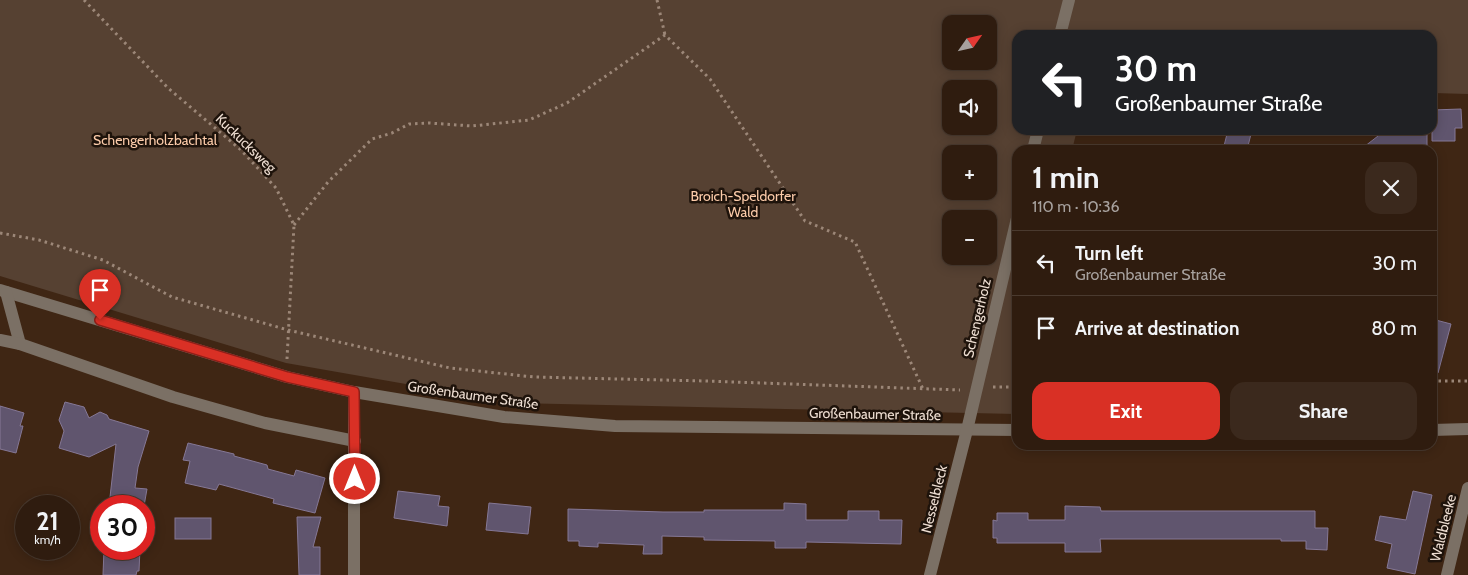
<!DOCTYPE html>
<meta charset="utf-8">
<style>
body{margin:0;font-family:Cabin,sans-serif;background:#3b291d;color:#f1f3f6;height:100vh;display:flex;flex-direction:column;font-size:19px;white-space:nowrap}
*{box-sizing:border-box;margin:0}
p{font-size:16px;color:#a7a19e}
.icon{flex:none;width:28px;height:28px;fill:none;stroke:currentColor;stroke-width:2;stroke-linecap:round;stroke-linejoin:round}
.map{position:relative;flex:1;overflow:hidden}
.details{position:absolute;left:1012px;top:145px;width:425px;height:305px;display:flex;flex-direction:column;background:#2f1c0f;border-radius:15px;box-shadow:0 2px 12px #0003,0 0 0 1px #4a3a2f}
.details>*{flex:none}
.top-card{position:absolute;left:1012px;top:30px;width:425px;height:105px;border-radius:15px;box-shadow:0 2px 12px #0003,0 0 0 1px #4a3a2f;background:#202124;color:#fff;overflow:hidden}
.needle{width:32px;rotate:56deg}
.fabs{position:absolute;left:942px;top:15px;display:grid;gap:10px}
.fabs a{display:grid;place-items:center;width:55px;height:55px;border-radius:10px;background:#2f1c0f;box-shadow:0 2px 12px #0003,0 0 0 1px #4a3a2f;font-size:25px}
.speed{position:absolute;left:15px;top:495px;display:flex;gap:10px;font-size:25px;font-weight:700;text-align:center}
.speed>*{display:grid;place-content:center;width:65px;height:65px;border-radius:50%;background:#2f1c0f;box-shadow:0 2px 12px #0003,0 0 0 1px #4a3a2f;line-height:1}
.speed small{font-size:12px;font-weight:400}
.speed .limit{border:8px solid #d22;background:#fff;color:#111}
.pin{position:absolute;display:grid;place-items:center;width:42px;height:42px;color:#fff;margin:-51px -21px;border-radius:50% 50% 50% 0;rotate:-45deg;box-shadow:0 0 5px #0007}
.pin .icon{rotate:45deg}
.me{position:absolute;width:55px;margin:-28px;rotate:0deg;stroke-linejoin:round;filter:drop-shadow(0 0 4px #0008)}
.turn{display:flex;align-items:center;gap:18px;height:105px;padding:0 20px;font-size:22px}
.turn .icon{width:65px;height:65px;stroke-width:2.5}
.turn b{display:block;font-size:35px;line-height:42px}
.round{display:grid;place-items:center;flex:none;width:52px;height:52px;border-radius:15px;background:#3b291d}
.headline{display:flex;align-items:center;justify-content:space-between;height:85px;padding:0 20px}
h1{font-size:30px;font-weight:700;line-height:38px}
.button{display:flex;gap:10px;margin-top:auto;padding:10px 20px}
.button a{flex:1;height:58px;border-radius:15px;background:#d93025;color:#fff;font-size:20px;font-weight:700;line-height:58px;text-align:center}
.button a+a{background:#3b291d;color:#f1f3f6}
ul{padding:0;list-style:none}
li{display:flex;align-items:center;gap:15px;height:65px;padding:0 20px;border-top:1px solid #4a3a2f}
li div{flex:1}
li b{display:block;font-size:19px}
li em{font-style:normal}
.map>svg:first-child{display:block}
.green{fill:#564132;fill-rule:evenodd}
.building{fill:#60556e;stroke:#857896}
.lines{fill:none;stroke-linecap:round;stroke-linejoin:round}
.path{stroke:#9c8778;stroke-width:3;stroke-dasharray:2.5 4;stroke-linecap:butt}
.minor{stroke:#7b7065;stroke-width:12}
.route-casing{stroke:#8d1f18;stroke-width:12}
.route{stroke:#d93025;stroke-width:9}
.labels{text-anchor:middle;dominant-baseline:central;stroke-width:5;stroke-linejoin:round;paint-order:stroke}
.park-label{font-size:14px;fill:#fdccaa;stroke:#1e130b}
.street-label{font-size:14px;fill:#eeded2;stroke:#1e130b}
</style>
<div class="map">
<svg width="1468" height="575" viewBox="0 0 1468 575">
<rect width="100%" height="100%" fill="#3f2614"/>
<path class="green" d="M0 0H1468V94L1433 93 1432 35H1018V130H1077L1072 150H1018L1017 414 515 403 286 363 0 276ZM951 24H989V61H951ZM951 89H989V126H951ZM951 154H989V191H951ZM951 219H989V256H951Z"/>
<g class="building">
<polygon points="1461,109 1462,128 1455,128 1455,141 1432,141 1432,110"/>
<polygon points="1228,130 1252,130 1247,150 1223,150"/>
<polygon points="1379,130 1427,130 1427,150 1360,150 1378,136"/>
<polygon points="1432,319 1451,324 1438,373 1432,372"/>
<polygon points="65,402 84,407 89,418 100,412 107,415 109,419 149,431 138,467 135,488 147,489 144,506 109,506 116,444 89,457 59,448 64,431 59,420"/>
<polygon points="0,406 24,413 20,426 23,426 16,453 0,449"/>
<polygon points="188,443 234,454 234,456 267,465 268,469 294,476 296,470 325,478 315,513 273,503 274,499 219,484 216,490 185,483 190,461 183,460"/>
<polygon points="398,491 440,496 438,506 449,507 447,526 394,518"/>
<polygon points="1413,491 1432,495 1415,574 1387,568 1392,544 1375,540 1380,516 1406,520"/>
<polygon points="489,503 531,507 528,534 486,530"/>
<polygon points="784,503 806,504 806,520 848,520 848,511 879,511 879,520 902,520 901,544 806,542 806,548 775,548 775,541 704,540 704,537 662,536 662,554 643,554 644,545 598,543 598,547 579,546 579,541 568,541 568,509 663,512 704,512 704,510 784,510"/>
<polygon points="1065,506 1100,507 1101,511 1315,511 1315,528 1328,528 1327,550 1306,549 1306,541 1281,541 1281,539 1100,539 1101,552 1065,552 1065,543 997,543 997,538 993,538 993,520 997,521 997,513 1028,513 1028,520 1065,520"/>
<polygon points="297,517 321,517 313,547 320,547 320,575 299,575"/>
<rect x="175" y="518" width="36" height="21"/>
<polygon points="104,549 140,549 139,571 137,571 136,575 103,575"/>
</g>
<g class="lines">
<g class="path">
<polyline points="84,0 168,88 241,150 276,188 294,225 287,359"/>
<polyline points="657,0 665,35"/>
<polyline points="294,225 328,182 372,139 392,133 409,124 429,123 472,126 529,120 567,103 665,35 710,79 805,221 855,242 923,389"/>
<polyline points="0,233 39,240 103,260 172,297 288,330 450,368 534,377 705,381 960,390"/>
<polyline points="1432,381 1468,381"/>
<polyline points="993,387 1018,387"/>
</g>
<g class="minor">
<polyline points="1060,35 1069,0"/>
<polyline points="1033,150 1038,130"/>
<polyline points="0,290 287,377 354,392 504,417 615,426 1018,430"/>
<polyline points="6,292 20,344"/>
<polyline points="0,340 20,344 173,397 265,423 355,441"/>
<polyline points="1432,430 1468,429"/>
<polyline points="354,575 354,392"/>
<polyline points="930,575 967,430 1018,214"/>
<polyline points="1447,575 1468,488"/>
</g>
</g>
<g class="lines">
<g class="route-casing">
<polyline id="route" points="100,320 287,377 354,392 355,479"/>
</g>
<use href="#route" class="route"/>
</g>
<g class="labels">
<g class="park-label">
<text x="155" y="140">Schengerholzbachtal</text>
<text x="743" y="196">Broich-Speldorfer<tspan x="743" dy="16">Wald</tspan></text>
</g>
<g class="street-label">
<text transform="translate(246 143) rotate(44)">Kuckucksweg</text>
<text transform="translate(977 318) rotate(-77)">Schengerholz</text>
<text transform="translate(473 395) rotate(8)">Großenbaumer Straße</text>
<text transform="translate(875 414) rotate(1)">Großenbaumer Straße</text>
<text transform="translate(934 499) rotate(-76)">Nesselbleck</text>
<text transform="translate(1443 528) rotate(-76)">Waldbleeke</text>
</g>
</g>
</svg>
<div class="fabs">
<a><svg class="needle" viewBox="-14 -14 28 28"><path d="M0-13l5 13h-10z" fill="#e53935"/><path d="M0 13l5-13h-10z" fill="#a7a19e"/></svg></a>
<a><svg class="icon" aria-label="sound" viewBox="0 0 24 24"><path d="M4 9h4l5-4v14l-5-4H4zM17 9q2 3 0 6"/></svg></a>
<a>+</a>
<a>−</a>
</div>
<div class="speed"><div>21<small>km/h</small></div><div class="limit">30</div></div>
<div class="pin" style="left:100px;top:320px;background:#d93025"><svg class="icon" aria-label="arrive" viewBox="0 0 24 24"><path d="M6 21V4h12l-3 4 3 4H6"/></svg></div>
<svg class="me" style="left:355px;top:479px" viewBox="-20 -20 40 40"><circle r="17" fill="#d93025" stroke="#fff" stroke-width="3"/><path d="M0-11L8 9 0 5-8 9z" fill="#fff"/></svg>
<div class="top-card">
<div class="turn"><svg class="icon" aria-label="left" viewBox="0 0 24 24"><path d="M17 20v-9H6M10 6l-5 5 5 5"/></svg><div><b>30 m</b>Großenbaumer Straße</div></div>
</div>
<section class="details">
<div class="headline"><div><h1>1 min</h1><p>110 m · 10:36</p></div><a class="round"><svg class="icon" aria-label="close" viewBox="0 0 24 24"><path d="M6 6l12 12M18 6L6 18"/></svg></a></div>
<ul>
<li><svg class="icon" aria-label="left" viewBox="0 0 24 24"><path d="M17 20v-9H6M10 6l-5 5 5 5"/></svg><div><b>Turn left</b><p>Großenbaumer Straße</p></div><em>30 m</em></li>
<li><svg class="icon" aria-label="arrive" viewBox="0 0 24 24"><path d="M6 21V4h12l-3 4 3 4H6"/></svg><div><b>Arrive at destination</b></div><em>80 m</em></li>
</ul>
<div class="button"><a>Exit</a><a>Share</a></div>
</section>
</div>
